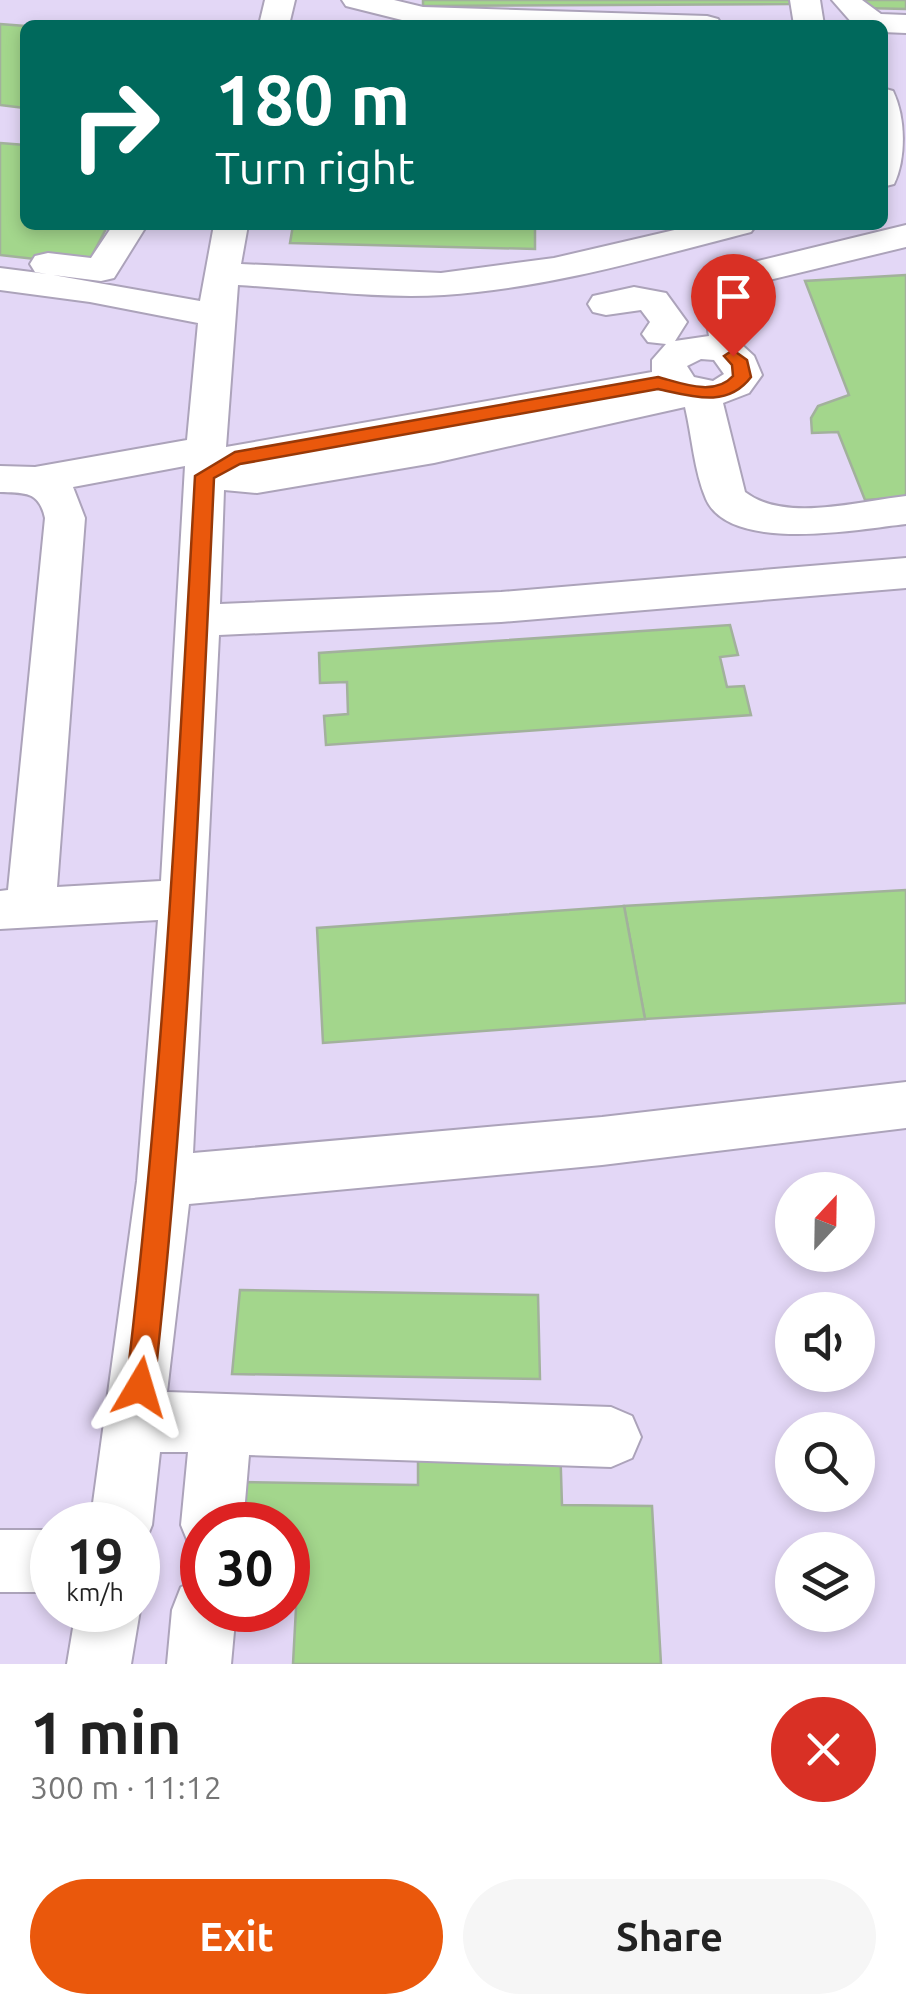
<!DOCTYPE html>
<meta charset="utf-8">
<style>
body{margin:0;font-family:Ubuntu,sans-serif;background:#f6f6f6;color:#222;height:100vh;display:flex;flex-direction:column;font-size:38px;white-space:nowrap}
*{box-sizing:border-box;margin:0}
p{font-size:32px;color:#767676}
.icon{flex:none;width:55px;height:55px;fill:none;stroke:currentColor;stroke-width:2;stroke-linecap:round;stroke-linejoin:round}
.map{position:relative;height:1664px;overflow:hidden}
.sheet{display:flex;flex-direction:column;background:#fff;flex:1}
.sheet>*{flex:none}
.hud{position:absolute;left:20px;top:20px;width:868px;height:210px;border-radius:15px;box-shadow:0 5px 15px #0003;background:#00695c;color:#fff;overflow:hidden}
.needle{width:65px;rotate:22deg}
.controls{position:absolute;left:775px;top:1172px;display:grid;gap:20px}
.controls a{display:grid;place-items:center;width:100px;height:100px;border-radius:50%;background:#fff;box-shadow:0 5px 15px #0003;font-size:50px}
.speed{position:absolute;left:30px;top:1502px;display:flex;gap:20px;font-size:50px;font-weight:700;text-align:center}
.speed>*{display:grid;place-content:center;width:130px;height:130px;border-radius:50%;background:#fff;box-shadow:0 5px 15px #0003;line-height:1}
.speed small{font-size:25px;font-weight:400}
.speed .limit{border:15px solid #d22;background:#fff;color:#111}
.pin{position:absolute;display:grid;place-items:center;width:85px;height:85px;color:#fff;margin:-102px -42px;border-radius:50% 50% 50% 0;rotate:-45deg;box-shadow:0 0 10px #0007}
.pin .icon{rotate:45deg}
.me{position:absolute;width:110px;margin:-55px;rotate:7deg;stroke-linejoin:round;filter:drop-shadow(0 0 8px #0008)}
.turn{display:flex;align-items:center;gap:35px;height:210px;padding:0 30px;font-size:45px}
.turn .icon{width:130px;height:130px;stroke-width:2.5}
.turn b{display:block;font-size:70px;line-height:85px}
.round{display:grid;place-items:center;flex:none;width:105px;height:105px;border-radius:52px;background:#f6f6f6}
.summary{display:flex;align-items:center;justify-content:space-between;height:170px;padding:0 30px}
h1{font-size:60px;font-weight:700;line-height:75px}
.action{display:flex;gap:20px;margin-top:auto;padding:20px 30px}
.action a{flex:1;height:115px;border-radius:60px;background:#ea580c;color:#fff;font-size:40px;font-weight:700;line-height:115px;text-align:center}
.action a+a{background:#f6f6f6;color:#222}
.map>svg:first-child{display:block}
.built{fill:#e3d7f6;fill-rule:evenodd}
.building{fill:#a3d68c;stroke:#a2b19c;stroke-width:2.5}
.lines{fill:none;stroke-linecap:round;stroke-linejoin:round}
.minor-casing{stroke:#aca3ba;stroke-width:4}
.minor{fill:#fff;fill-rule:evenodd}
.route{fill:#ea580c;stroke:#983908;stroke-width:2.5}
</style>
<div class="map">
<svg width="906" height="1664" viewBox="0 0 906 1664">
<rect width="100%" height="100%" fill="#eee5fe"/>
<path class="built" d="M0 0H906V1664H0ZM25 25H882V225H25ZM792 1190H858V1255H792ZM792 1310H858V1375H792ZM792 1430H858V1495H792ZM52 1525H138V1610H52ZM202 1525H288V1610H202ZM792 1550H858V1615H792Z"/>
<g class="building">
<polygon points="423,0 790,0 790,4 423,6"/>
<polygon points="861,0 906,0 906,9 863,8"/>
<polygon points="0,24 25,26 25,108 0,105"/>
<polygon points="0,143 25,145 25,225 108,225 87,265 0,255"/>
<polygon points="293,225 535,225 535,249 290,243"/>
<polygon points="906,275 906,497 865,500 838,432 812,433 811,418 818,406 849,395 805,281"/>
<polygon points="730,625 738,655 720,657 727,687 744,686 751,715 326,745 324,716 348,714 347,682 320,683 319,653"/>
<polygon points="906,890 906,1003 645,1019 624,906"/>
<polygon points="624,906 645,1019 323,1043 317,928"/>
<polygon points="240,1290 538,1295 540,1379 232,1374"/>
<polygon points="418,1440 560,1442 562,1505 652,1506 661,1664 293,1664 299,1552 288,1552 288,1525 233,1525 237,1482 418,1485"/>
</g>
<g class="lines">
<g class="minor-casing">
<g id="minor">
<polygon points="265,0 295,0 289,25 259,25"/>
<polygon points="342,0 394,0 423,7 707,16 718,19 722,25 422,25 346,6"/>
<polygon points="790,0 820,0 824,25 794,25"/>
<polygon points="832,0 862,0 881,14 906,15 906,33 882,32 882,25 853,24"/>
<path d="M882 88 893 91C906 118 906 159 894 184L882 187Z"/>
<path d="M113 225H147L114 278 101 281 53 275 200 301 214 225H248L241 264 441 273 554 258 696 225H756L751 232C650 258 549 288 444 295 376 299 306 289 238 285L226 447 652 372V360L666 344 648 342 642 334 650 322 641 310 606 315 593 312 588 304 593 296 634 287 666 293 687 322 675 341 709 336 703 300 717 271 906 225V247L744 286 739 307 747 336 742 345 754 356 762 375 749 393 723 403 745 492C785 523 859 501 906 496V524C860 529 730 554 706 499 694 471 692 436 685 407L434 463 257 493 224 490 220 604 501 592 906 558V588L501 622 219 635 193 1153 602 1117 906 1082V1128L602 1165 189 1204 167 1392 611 1407 632 1416 641 1437 632 1458 611 1467 249 1455 243 1525H202V1552L190 1547 181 1525 188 1452H160L152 1525 143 1547 138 1549V1525H90L137 1181 158 920 0 929V891L8 890 45 518C39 491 25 493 0 492V466L35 467 187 440 198 323 90 302 0 290V268L47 274 35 272 30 264 35 256 48 253 91 258ZM701 359 714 360 724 374 713 381 694 377 687 366ZM185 466 161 881 57 887 85 518 73 487Z"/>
<rect x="0" y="1530" width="52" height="62"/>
<polygon points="202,1579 202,1610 236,1610 231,1664 167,1664 172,1610 181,1587"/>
<polygon points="138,1604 140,1610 131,1664 67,1664 76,1610 138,1610"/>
</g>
</g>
<use href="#minor" class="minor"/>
</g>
<path class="route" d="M733 350 747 360 751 377C727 409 691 396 658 389L240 464 214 478C200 782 188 1085 154 1387L150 1397 140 1401 130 1397 126 1387C163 1083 178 781 195 476L235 452 658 377C681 383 714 397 733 376L732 365 724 356Z"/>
</svg>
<div class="controls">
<a><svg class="needle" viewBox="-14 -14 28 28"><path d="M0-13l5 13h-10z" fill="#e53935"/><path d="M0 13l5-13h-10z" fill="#767676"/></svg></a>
<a><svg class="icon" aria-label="sound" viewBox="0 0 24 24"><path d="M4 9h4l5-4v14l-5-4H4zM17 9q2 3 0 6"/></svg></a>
<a><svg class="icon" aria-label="search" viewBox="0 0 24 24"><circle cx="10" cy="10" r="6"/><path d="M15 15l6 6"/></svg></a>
<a><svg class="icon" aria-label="layers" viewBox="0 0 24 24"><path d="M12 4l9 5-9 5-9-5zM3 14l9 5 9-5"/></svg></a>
</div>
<div class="speed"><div>19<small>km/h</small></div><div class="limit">30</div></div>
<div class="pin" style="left:733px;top:356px;background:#d93025"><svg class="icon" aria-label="arrive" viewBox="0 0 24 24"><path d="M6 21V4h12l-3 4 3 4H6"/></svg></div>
<svg class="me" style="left:140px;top:1387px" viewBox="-20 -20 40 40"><path d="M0-17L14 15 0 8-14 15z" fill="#ea580c" stroke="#fff" stroke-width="4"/></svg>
<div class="hud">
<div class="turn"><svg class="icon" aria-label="right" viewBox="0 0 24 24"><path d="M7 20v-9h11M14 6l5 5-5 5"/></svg><div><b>180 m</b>Turn right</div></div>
</div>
</div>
<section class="sheet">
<div class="summary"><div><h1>1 min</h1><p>300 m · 11:12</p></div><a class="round" style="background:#d93025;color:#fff"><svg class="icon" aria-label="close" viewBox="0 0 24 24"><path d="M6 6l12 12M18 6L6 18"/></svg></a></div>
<div class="action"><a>Exit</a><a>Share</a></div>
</section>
